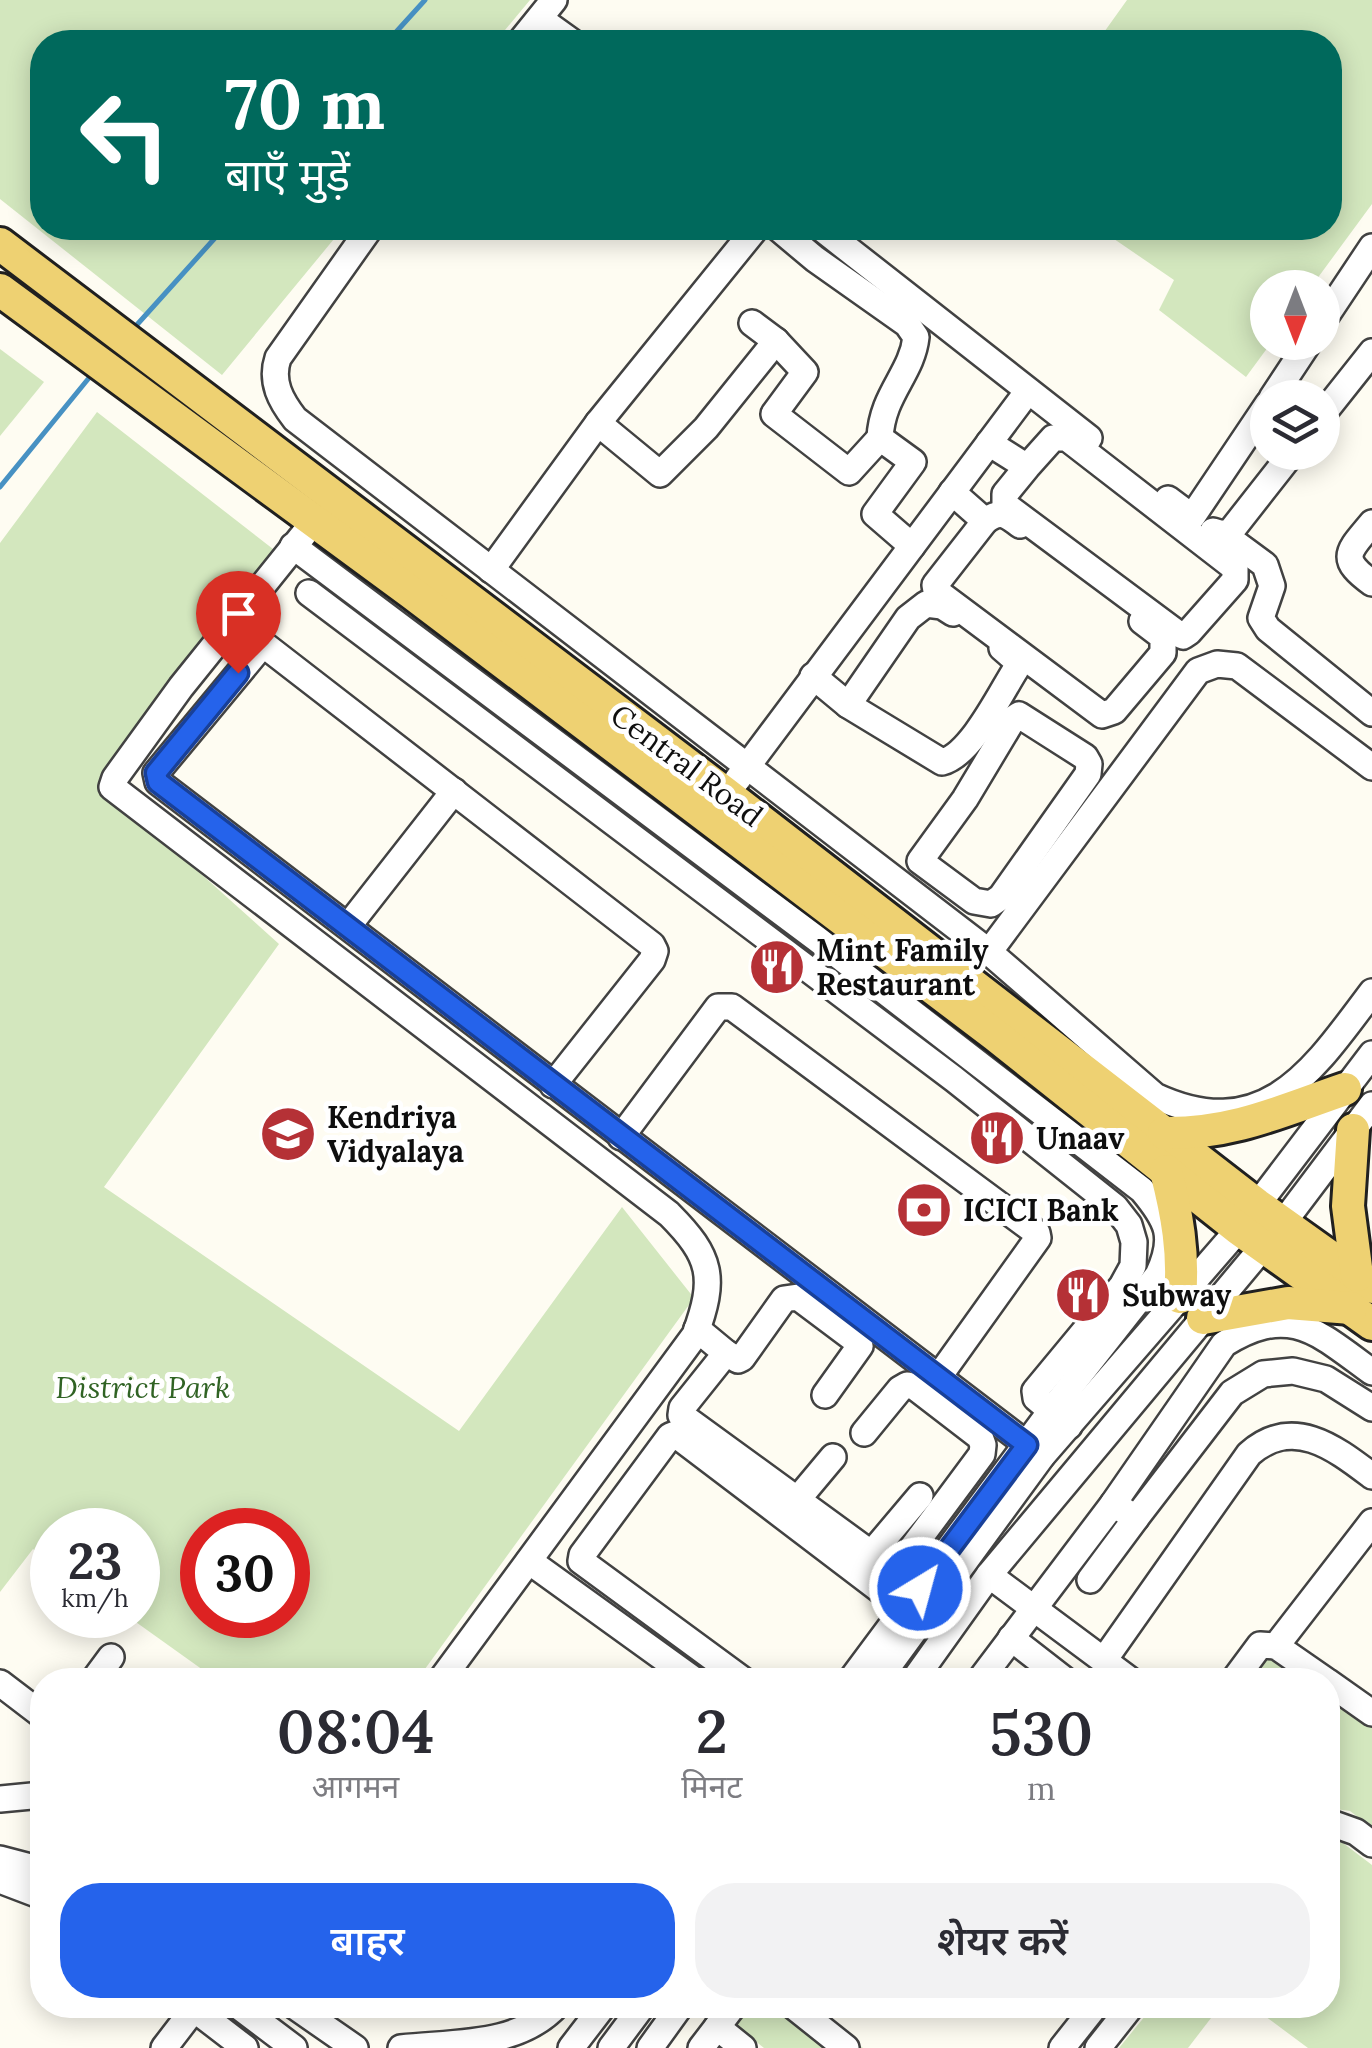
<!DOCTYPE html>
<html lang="hi">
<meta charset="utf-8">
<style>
body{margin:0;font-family:Lora,"Noto Sans Devanagari",serif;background:#f2f2f3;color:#2b2b33;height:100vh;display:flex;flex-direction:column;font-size:38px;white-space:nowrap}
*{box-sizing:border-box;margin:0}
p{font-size:32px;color:#7c7c81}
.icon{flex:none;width:55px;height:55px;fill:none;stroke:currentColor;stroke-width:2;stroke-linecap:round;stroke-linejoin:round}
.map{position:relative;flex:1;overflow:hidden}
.sheet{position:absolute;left:30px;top:1668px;width:1310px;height:350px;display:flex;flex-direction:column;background:#fff;border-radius:40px;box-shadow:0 5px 25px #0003}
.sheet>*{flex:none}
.top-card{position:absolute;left:30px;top:30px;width:1312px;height:210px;border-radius:40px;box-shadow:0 5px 25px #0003;background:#00695c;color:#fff;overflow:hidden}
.needle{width:65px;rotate:180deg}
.tools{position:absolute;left:1250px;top:270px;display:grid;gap:20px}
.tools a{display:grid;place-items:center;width:90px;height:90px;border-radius:50%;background:#fff;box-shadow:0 5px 25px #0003;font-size:50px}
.speed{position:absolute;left:30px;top:1508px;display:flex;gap:20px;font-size:50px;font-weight:700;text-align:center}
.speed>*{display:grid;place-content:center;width:130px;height:130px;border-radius:50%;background:#fff;box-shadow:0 5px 25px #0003;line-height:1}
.speed small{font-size:25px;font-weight:400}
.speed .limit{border:15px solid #d22;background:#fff;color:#111}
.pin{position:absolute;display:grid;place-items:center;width:85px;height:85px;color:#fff;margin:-102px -42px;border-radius:50% 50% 50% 0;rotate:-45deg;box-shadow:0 0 10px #0007}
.pin .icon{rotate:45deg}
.me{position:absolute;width:110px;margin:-55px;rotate:37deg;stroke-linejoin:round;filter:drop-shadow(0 0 8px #0008)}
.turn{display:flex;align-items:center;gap:35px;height:210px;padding:0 30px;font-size:45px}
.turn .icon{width:130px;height:130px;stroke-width:2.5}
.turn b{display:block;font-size:70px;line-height:85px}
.eta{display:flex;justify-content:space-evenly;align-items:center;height:170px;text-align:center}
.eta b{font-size:60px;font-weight:600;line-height:70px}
.action{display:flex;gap:20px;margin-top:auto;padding:20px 30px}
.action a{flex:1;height:115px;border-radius:40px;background:#2563eb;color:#fff;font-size:40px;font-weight:600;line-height:115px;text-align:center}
.action a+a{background:#f2f2f3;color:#2b2b33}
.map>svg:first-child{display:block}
.green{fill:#d3e7be;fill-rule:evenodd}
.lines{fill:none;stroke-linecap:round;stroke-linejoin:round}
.stream{stroke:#4791c3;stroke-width:5}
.minor-casing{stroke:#424242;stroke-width:30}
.major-casing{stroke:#202020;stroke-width:38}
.minor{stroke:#fff;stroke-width:25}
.major{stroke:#eed172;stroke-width:32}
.route-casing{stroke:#184099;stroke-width:25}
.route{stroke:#2563eb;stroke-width:18}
.labels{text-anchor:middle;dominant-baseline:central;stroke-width:10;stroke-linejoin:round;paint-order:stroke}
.street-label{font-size:30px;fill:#0f0f0f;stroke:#fff}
.poi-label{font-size:30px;font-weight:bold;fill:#0f0f0f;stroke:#fff;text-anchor:start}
.park-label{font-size:30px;font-style:italic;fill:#306324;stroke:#fff}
</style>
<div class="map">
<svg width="1372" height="2048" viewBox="0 0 1372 2048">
<rect width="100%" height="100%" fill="#fefcf2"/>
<g class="green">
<polygon points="0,0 530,0 495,42 42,42 42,228 343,228 222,375 0,199"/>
<polygon points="1127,0 1372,0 1372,204 1311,287 1268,288 1268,342 1271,343 1246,377 1159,310 1174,280 1098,228 1330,228 1330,42 1097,42"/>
<polygon points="0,349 44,382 0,436"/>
<path d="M97 412 273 549 104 787 279 944 104 1187 459 1431 622 1207 694 1298 417 1680H217L126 1615H138V1530H52V1563L33 1549 0 1592V543ZM202 1530H288V1615H202Z"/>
<polygon points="1273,1649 1314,1680 1251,1680"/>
<polygon points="1328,1690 1372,1723 1372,1828 1350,1811 1328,1808"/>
<polygon points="1328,1841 1343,1843 1372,1865 1372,2048 1308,2048 1250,2005 1328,2005"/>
<polygon points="749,2005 805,2005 863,2048 764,2048 733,2023"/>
<polygon points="1154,2005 1221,2005 1188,2048 1119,2048"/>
</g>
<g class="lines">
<g class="stream">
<polyline points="387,42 425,0"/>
<polyline points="134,328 224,228"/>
<polyline points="0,487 93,373"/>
</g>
<g class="minor-casing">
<g id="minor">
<polyline points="540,19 572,42"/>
<polyline points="520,42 554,0"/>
<path d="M370 228 278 358C270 382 281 401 295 419L989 952 1155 1096C1265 1147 1314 1069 1372 992"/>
<path d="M778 228 815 259 907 324 916 337C912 374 882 394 880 438"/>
<polyline points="821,228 1089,438"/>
<polyline points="1322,322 1372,247"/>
<polyline points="752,323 776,341 805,372 774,414 849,472 880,438 913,462 875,514 912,546"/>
<polyline points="1272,398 1309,342"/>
<polyline points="1322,415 1372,352"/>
<polyline points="598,423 660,474 706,428 776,341"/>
<polyline points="989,443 1027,467 1005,494 1005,505 1177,633 1183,636 1189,632 1235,580 1235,568 1067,438 1053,438 1027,467"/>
<polyline points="952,492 985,521 935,585 936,591 1102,715 1114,711 1163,653 1163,637 1142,621"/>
<polyline points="1168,499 1192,517 1268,404"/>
<path d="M985 521C1000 510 1006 514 1020 525"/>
<path d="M1372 523C1349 551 1337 558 1372 583"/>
<polyline points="1213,531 1223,534 1231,531 1293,452"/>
<path d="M304 534 181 687 115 778 112 787 669 1214C712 1257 716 1278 695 1335L441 1680"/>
<polyline points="1223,534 1265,565 1272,586 1261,618 1268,629 1372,713"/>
<path d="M293 546 817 939 1142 1190C1168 1221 1176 1237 1158 1275L1051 1411 851 1680"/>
<polyline points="491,570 598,423 756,228"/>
<polyline points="309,593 954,1079 1115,1207 1129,1225 1134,1242 1133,1266 1122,1286 1035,1391 1036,1398 1069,1426"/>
<path d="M813 676 848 705 942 762C971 755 1000 694 1016 669L1017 661 1002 648"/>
<polyline points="848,705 908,618 926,604 942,606 953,613"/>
<polygon points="1019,715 1085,757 1089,764 1088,774 1001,897 991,904 974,901 920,861 965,799 1013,719"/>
<polyline points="737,780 1028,391"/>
<polyline points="349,925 454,791"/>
<polyline points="989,952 1198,671 1217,664 1237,666 1372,767"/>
<polyline points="553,1085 652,960 655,951 652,945 263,644 156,773 158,782 1042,1456"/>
<polyline points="621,1137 718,1007 732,1007 1037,1233 1038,1238 940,1375"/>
<polyline points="697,1329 726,1353 682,1408 681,1415 895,1571"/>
<polyline points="726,1353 738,1360 742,1358 784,1299 798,1297 858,1342 860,1346 825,1395"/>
<polyline points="864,1433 900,1389 907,1385 915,1387 980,1437 983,1445 982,1454 895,1571 909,1580"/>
<polyline points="797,1500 833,1457"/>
<polyline points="1113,1504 1136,1518 1232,1393 1263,1374 1293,1371 1326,1379 1372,1408"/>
<polyline points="871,1554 920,1496"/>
<polyline points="529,1561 694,1680"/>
<polyline points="989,1575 1130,1680"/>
<polyline points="1090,1580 1136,1518"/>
<polyline points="1011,1638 1065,1680"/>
<polyline points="1276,1646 1372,1522"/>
<path d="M1104 1660 1249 1454C1293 1415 1335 1448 1372 1476"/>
<polyline points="94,1680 111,1657"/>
<polyline points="743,1680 581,1561 582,1555 670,1436 675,1434 917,1618"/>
<polyline points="878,1680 1042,1456 1239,1229 1372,1054"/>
<polyline points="914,1680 989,1575 1283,1223 1372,1105"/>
<path d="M980 1680 1113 1504 1224 1344C1290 1303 1317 1332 1372 1372"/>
<polyline points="1234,1680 1260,1645 1276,1646 1325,1680"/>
<polyline points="1328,1682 1372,1713"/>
<polyline points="0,1683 42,1715"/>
<polyline points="0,1799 42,1795"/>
<polyline points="1328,1822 1356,1832 1372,1844"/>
<polyline points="0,1859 42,1870"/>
<polyline points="0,1880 42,1896"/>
<polyline points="189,2005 245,2048"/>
<polyline points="237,2005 294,2048"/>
<polyline points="293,2005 355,2048"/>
<polyline points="792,2005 846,2048"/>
<polyline points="717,2027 743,2048"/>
<polyline points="164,2048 197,2005"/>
<path d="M401 2048C455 2042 518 2047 557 2005"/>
<polyline points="571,2048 604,2005"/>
<polyline points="611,2048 643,2005"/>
<polyline points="650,2048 681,2005"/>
<polyline points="701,2048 734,2005"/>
<polyline points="1062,2048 1096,2005"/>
<polyline points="1098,2048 1132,2005"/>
</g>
</g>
<g class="major-casing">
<g id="major">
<polyline points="0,244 726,794 1257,1205 1372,1287"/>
<polyline points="0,290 412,593 995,1035 1239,1229 1372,1324"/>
<polyline points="1353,1130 1348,1206 1357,1275"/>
<path d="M1164 1133C1233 1134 1281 1111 1345 1089"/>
<path d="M1166 1171C1177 1214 1184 1253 1180 1297"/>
<polyline points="1203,1318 1288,1303 1351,1308"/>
</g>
</g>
<use href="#minor" class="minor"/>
<use href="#major" class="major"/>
</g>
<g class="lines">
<g class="route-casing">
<polyline id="route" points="238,673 156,773 158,782 1027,1445 920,1588"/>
</g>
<use href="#route" class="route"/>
</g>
<defs>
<g id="restaurant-disc" transform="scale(2.875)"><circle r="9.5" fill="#b53136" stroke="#fff"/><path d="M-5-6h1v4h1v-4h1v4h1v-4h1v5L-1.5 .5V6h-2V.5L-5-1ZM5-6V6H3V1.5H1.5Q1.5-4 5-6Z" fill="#fff"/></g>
<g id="school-disc" transform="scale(2.875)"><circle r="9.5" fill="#b53136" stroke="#fff"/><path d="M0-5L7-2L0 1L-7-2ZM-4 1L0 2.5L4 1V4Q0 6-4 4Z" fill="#fff"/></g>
<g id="bank-disc" transform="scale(2.875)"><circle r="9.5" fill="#b53136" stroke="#fff"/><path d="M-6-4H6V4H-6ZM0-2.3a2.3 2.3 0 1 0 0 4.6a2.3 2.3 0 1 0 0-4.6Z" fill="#fff"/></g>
</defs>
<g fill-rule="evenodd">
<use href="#restaurant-disc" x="777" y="967"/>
<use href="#school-disc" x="288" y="1134"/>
<use href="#restaurant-disc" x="997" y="1138"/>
<use href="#bank-disc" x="924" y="1210"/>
<use href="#restaurant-disc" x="1083" y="1295"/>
</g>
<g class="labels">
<g class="street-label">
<text transform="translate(687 765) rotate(37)">Central Road</text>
</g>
<g class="poi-label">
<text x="816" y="950">Mint Family<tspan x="816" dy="34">Restaurant</tspan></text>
<text x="327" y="1117">Kendriya<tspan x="327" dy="34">Vidyalaya</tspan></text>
<text x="1036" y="1138">Unaav</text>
<text x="963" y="1210">ICICI Bank</text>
<text x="1122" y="1295">Subway</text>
</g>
<g class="park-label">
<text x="143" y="1387">District Park</text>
</g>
</g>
</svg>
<div class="tools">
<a><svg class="needle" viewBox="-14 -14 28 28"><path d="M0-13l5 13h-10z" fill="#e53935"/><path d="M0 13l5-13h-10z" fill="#7c7c81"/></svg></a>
<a><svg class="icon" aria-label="layers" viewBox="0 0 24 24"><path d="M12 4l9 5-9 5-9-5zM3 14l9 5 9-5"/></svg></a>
</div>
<div class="speed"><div>23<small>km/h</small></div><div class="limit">30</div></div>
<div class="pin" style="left:238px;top:673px;background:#d93025"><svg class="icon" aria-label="arrive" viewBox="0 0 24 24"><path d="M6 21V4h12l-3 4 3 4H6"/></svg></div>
<svg class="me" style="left:920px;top:1588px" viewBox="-20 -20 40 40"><circle r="17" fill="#2563eb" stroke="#fff" stroke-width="3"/><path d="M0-11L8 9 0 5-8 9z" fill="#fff"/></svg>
<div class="top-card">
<div class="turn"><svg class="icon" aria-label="left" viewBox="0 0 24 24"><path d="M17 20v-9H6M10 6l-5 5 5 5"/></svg><div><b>70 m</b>बाएँ मुड़ें</div></div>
</div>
<section class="sheet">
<div class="eta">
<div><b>08:04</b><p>आगमन</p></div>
<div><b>2</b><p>मिनट</p></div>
<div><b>530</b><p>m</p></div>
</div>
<div class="action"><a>बाहर</a><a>शेयर करें</a></div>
</section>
</div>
